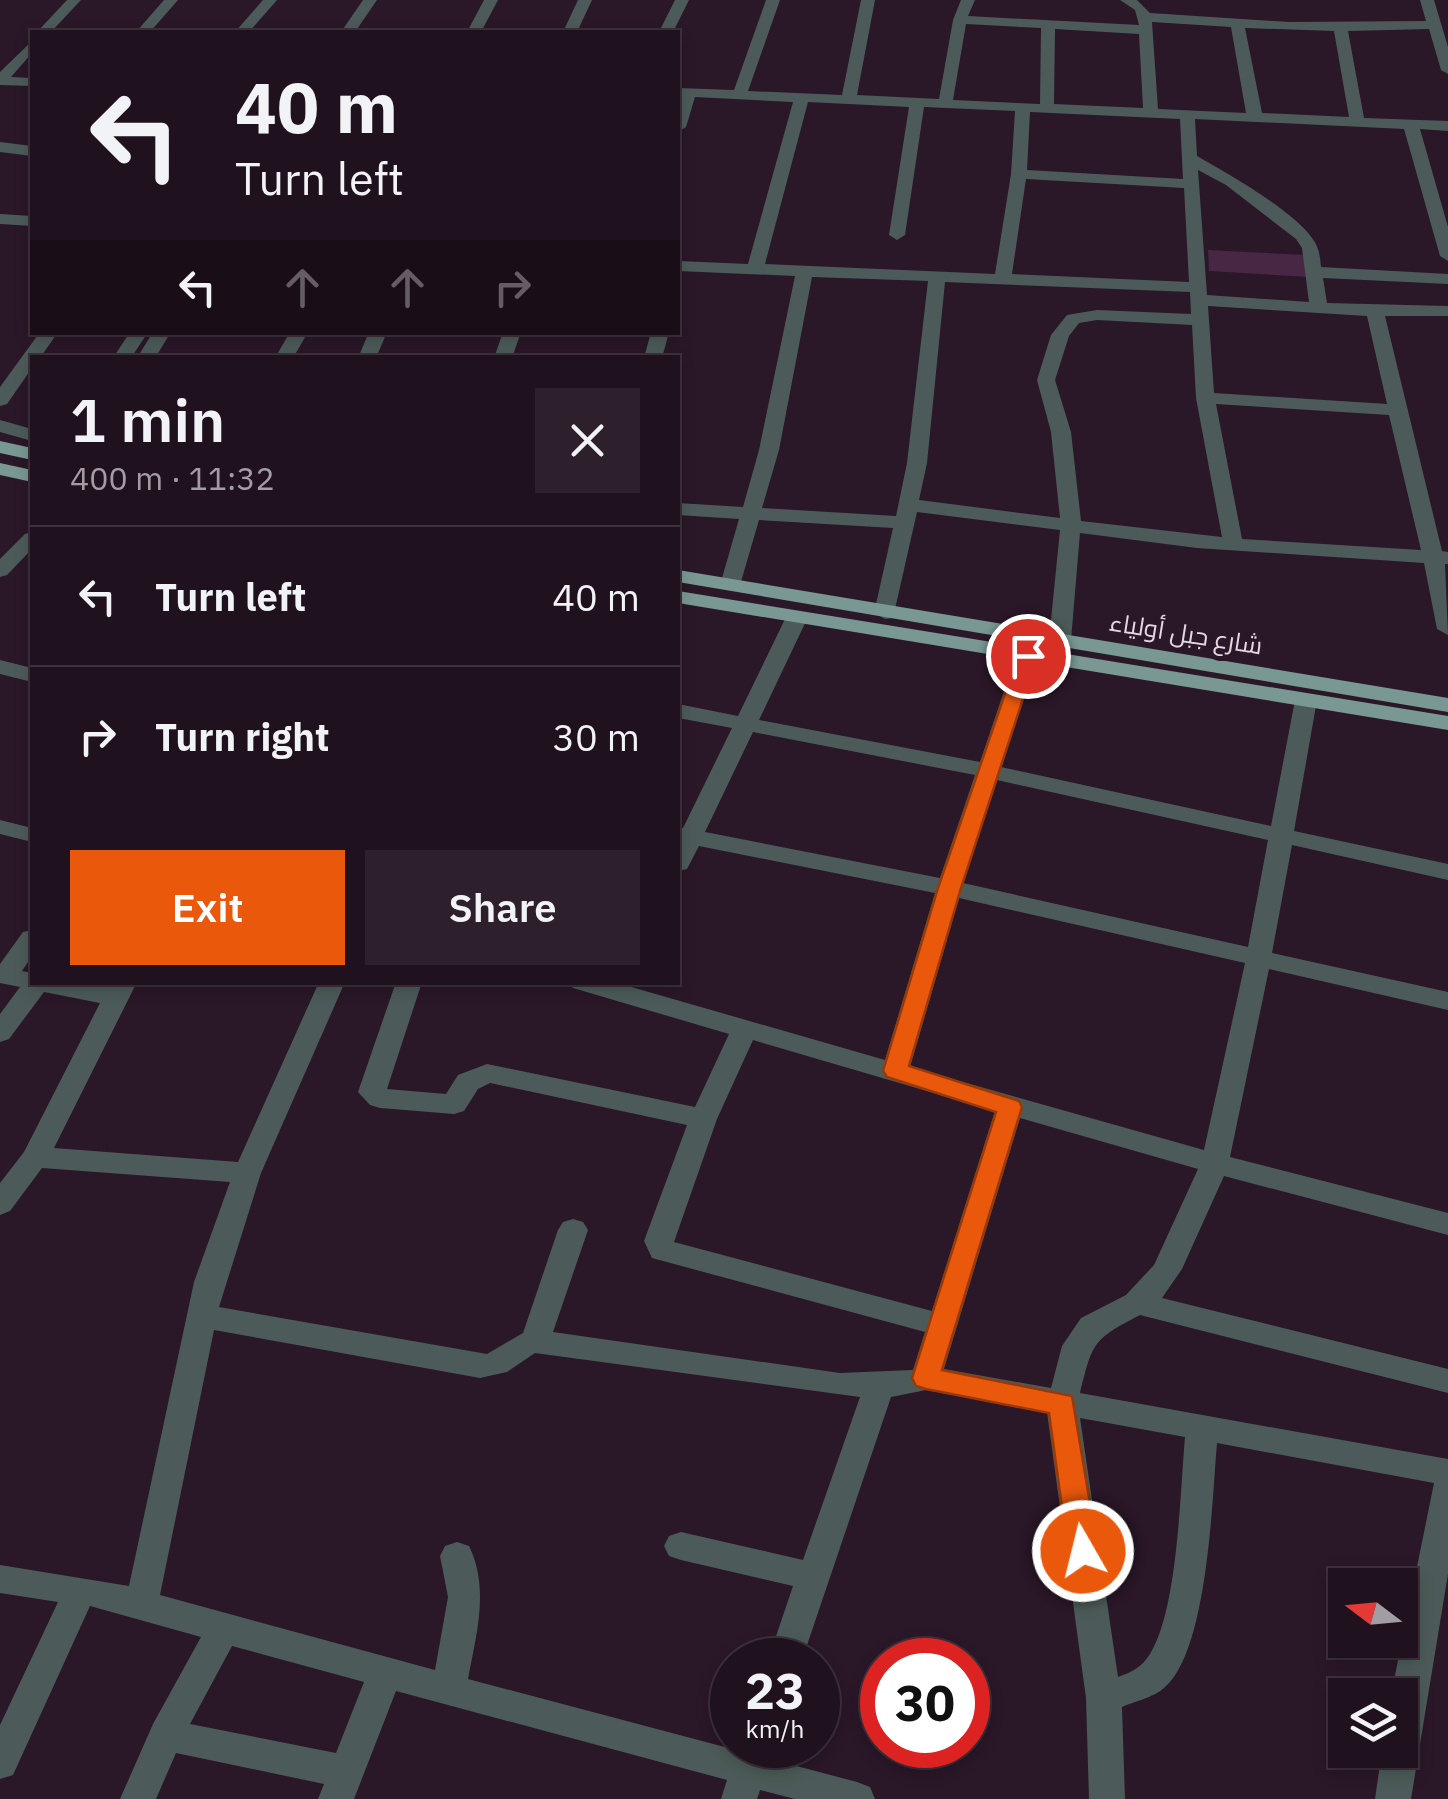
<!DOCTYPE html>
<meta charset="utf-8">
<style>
body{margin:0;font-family:"IBM Plex Sans",Cairo,sans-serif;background:#2d1f2b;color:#f1f3f6;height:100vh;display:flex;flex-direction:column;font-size:38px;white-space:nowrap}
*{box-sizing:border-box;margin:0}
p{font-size:32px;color:#a29da4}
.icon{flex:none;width:55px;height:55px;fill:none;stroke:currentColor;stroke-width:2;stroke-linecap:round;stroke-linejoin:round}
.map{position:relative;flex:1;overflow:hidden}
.drawer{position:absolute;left:30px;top:355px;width:650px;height:630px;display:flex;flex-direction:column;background:#20111e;border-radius:0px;box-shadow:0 5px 15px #0003,0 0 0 2px #3d313c}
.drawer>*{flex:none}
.guide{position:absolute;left:30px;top:30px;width:650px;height:305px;border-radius:0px;box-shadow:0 5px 15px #0003,0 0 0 2px #3d313c;background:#20111e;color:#f1f3f6;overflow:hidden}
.needle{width:65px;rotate:286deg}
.buttons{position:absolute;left:1328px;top:1568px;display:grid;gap:20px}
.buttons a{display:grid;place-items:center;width:90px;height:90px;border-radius:0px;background:#20111e;box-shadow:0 5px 15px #0003,0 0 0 2px #3d313c;font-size:50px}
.speed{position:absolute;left:710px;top:1638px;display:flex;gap:20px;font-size:50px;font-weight:700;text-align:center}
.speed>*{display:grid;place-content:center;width:130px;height:130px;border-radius:50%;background:#20111e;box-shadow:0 5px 15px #0003,0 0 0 2px #3d313c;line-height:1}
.speed small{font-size:25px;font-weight:400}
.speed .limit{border:15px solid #d22;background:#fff;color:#111}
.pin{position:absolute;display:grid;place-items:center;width:85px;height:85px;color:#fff;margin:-42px;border:5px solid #fff;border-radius:50%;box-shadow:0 2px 10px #0007}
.me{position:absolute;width:110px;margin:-55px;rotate:352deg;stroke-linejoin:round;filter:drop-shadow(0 0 8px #0008)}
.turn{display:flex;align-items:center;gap:35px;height:210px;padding:0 40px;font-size:45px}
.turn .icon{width:130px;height:130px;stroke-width:2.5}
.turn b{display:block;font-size:70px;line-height:85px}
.lanes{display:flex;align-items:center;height:95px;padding:0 40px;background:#0003;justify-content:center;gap:50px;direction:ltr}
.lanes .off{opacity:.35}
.round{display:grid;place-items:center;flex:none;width:105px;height:105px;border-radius:0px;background:#2d1f2b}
.overview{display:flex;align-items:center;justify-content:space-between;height:170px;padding:0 40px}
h1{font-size:60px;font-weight:600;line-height:75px}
.primary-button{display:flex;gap:20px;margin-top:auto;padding:20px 40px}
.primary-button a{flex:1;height:115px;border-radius:0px;background:#ea580c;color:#fff;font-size:40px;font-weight:600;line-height:115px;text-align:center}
.primary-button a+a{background:#2d1f2b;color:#f1f3f6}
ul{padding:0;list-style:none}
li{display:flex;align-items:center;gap:30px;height:140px;padding:0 40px;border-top:2px solid #3d313c}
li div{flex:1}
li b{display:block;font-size:38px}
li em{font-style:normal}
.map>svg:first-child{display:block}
.green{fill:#472743}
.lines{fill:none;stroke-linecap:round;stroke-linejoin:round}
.minor{fill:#4c5b59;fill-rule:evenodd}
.major{fill:#799893;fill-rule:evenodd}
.route{fill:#ea580c;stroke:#983908;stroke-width:2.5}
.labels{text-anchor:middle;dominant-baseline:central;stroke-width:10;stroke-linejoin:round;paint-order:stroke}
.street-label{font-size:25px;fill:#e5d8e3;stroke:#2a1728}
</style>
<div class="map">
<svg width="1448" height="1799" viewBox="0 0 1448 1799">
<rect width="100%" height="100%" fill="#2a1728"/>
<polygon class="green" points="1208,250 1306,255 1309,277 1209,271"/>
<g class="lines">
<g class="minor">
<polygon points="67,0 81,0 51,32 37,32"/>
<polygon points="164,0 178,0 150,32 136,32"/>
<polygon points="263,0 277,0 249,32 235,32"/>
<polygon points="363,0 377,0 355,32 341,32"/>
<polygon points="484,0 498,0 481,32 467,32"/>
<polygon points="578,0 592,0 577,32 563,32"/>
<polygon points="675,0 689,0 673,32 659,32"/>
<path d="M766 0H780L748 91 842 95 861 0H875L857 95 939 99 953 20 961 0H975L968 16 1139 25 1135 10 1120 0H1137L1150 13 1289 22 1426 21 1420 0H1434L1448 47V74L1441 70 1429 29 1348 31 1364 118 1448 121V131L1420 129 1448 227V261L1440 256 1404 129 1195 119 1197 156C1227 173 1294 211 1312 238 1319 247 1320 256 1321 267L1448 274V284L1323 278 1327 303 1448 306V316H1385L1442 551 1448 552V564H1445L1448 635 1437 629 1424 563 1197 548 1080 533 1071 640 1060 647 1049 640 1060 530 917 512 893 618 885 619 874 613 893 528 759 520 740 585 737 589H723L720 585 739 519 678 515V503L743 507 759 450 795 276 678 271V261L748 264 793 102 695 97 686 127 678 132V88L734 90ZM1152 22 1231 27 1246 113 1158 109ZM966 24 1041 28 1040 104 953 100ZM1245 28 1334 31 1349 117 1262 113ZM1055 29 1139 34 1143 108 1054 104ZM808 102 909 107 889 235 897 240 905 235 924 107 1015 111 1011 174 995 274 765 264ZM1030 112 1180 119 1183 179 1027 170ZM1198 170 1226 185 1296 239 1302 248 1309 302 1207 295ZM1026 179 1184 188 1189 282 1012 274ZM812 277 928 281 907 463 896 516 762 508 779 450ZM945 282 1190 292 1191 314 1097 310 1067 315 1051 335 1037 380 1051 432 1060 518 919 500 927 463ZM1208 306 1367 316 1387 404 1214 393ZM1097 320 1192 325 1196 398 1222 537 1081 521 1071 432 1055 380 1069 336 1079 323ZM1216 404 1389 415 1421 550 1242 539Z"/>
<polygon points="32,41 32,53 11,77 32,78 32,86 0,85 0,72"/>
<polygon points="0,142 32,146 32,156 0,152"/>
<polygon points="0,214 32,216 32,226 0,224"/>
<polygon points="40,332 58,332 40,358 32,358 32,368 7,404 0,406 0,387"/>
<polygon points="130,332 148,332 131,358 113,358"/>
<polygon points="153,332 171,332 155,358 137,358"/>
<polygon points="290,332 308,332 293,358 275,358"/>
<polygon points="369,332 387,332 376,358 358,358"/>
<polygon points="503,332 521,332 512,358 494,358"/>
<polygon points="651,332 669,332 662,358 644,358"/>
<polygon points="0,420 32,429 32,441 0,432"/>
<polygon points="32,532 32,549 7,575 0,577 0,559 25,534"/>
<path d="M797 611 808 617 759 720 980 762 1016 656 1027 649 1038 656 1001 767 1271 826 1295 700 1306 693 1317 700 1294 831 1448 864V880L1292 845 1272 953 1448 992V1010L1269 969 1230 1157 1448 1213V1235L1224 1176 1182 1269 1162 1298 1448 1369V1393L1140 1315C1092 1340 1093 1342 1080 1393L1448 1459V1574L1411 1799H1375L1382 1750H1400V1695H1391L1434 1483 1217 1443C1212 1499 1208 1652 1164 1688 1153 1698 1135 1701 1122 1707L1125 1799H1089L1086 1698 1047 1412 926 1390 891 1397 802 1660H768L793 1586 681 1560 669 1556 664 1546 669 1536 681 1532 803 1560 860 1397 535 1353 507 1372 480 1378 214 1330 160 1595 435 1670 448 1597 440 1556 445 1546 457 1542 469 1546C490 1589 476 1635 468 1679L736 1750 738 1745H774L770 1759 857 1782 870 1787 875 1799H795L760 1790 757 1799H721L727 1780 396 1691 354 1799H318L324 1784 176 1753 156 1799H120L153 1724 201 1637 90 1606 13 1775 0 1779V1725L58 1602 0 1593V1565L129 1586 194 1282 230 1182 42 1168 10 1211 0 1215V1183L24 1152 100 1003 44 992 9 1039 0 1042V1014L20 987 0 983V964L23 932 32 930V956L22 971 32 973V982H84L108 987 111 982H137L54 1148 238 1162 319 982H345L261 1173 219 1307 487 1354 523 1333 558 1230 563 1222 573 1219 583 1222 588 1230 553 1332 840 1373 913 1370 925 1332 652 1258 644 1241 687 1125 490 1083 478 1089 464 1111 454 1114 380 1108 370 1105 358 1092 396 982H422L387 1089 446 1094 458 1075 487 1064 695 1107 729 1034 573 988 569 982H614L885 1060 935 893 699 846 687 869 678 871V827L683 828 732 728 678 718V704L738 716 786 617ZM753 732 975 775 940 878 705 832ZM997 780 1268 840 1248 947 963 883ZM959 898 1245 963 1204 1150 910 1067ZM753 1040 995 1111 932 1311 674 1242 717 1119ZM1020 1118 1198 1169 1154 1265 1126 1295 1081 1318 1062 1346 1051 1388 944 1369ZM1080 1418 1185 1437C1180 1493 1178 1608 1150 1654 1142 1667 1132 1672 1118 1677ZM232 1646 364 1682 336 1753 190 1724Z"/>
<polygon points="0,660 32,668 32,682 0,674"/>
<polygon points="0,820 32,828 32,842 0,834"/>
</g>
<g class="major">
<polygon points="0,441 32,448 32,460 0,453"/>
<polygon points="0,463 32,470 32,482 0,475"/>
<polygon points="678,570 1448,698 1448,712 678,582"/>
<polygon points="678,591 1448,716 1448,730 678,603"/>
</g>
</g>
<polygon class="route" points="1028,650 1037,656 961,888 909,1066 1019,1101 1022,1107 942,1370 1072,1396 1098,1551 1094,1560 1083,1563 1073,1560 1068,1551 1049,1413 926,1389 916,1386 912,1378 996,1112 887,1077 883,1071 938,888 1018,656"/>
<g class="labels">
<g class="street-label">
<text transform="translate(1186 633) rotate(9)">شارع جبل أولياء</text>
</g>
</g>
</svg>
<div class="buttons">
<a><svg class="needle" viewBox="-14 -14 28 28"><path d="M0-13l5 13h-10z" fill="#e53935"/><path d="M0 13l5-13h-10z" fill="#a29da4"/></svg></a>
<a><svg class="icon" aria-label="layers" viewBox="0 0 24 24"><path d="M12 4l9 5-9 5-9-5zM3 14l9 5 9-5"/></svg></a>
</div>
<div class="speed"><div>23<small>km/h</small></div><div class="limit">30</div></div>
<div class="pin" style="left:1028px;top:656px;background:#d93025"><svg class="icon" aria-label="arrive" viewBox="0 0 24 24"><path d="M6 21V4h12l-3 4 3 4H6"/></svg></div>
<svg class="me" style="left:1083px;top:1551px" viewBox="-20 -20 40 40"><circle r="17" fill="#ea580c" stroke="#fff" stroke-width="3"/><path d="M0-11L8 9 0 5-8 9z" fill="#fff"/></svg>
<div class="guide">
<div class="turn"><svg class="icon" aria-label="left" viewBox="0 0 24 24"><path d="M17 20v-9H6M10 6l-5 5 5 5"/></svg><div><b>40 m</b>Turn left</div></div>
<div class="lanes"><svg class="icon" aria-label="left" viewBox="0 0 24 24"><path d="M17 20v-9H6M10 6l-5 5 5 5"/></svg><svg class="icon off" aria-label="ahead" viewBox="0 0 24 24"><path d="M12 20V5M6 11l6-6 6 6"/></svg><svg class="icon off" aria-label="ahead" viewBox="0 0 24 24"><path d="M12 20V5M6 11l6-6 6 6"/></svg><svg class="icon off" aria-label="right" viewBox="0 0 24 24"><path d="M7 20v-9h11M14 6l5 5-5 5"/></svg></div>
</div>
<section class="drawer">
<div class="overview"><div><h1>1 min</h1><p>400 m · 11:32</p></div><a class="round"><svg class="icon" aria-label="close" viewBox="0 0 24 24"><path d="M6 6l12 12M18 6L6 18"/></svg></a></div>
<ul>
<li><svg class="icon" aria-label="left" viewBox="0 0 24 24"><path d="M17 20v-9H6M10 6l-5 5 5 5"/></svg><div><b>Turn left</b></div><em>40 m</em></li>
<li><svg class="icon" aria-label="right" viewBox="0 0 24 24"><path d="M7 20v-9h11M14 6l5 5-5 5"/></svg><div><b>Turn right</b></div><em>30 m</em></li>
</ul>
<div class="primary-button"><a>Exit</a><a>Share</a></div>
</section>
</div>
